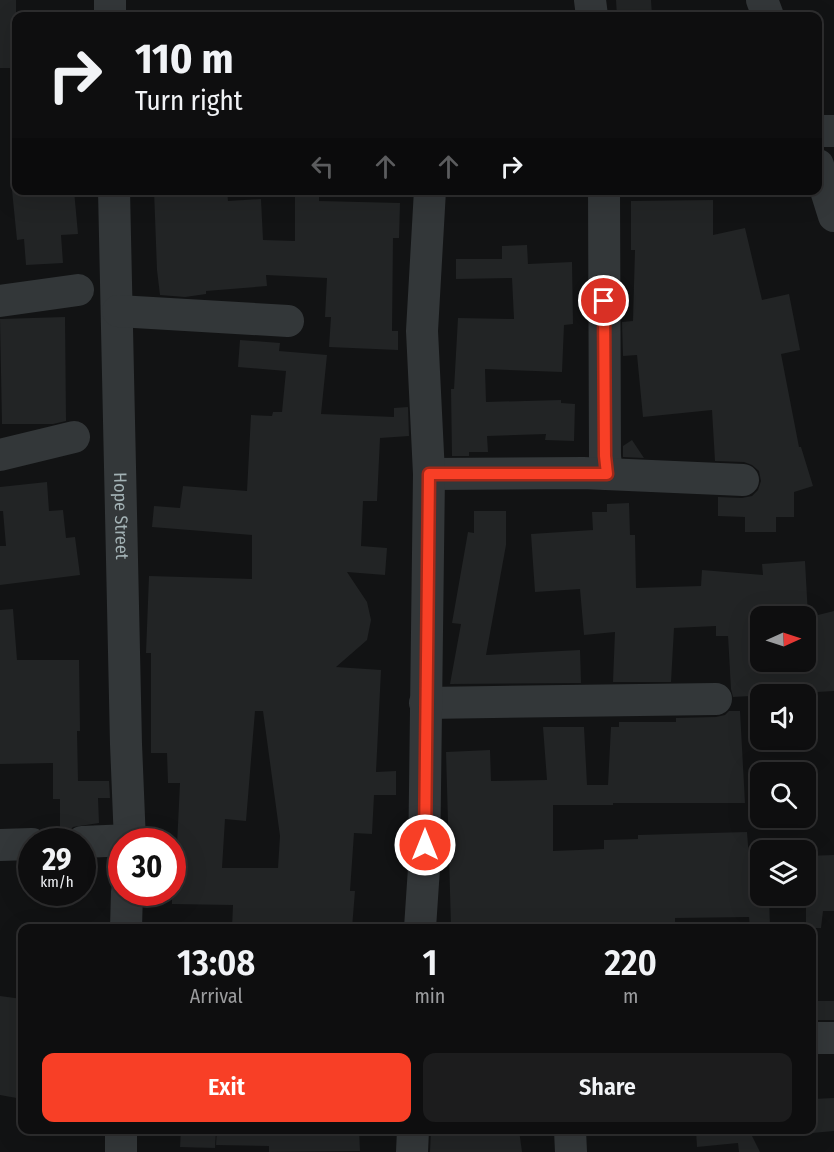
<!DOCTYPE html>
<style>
body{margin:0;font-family:"Fira Sans Condensed",sans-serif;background:#1c1c1d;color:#f1f3f6;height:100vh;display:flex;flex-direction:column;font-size:22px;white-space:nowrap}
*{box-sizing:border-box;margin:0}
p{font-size:20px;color:#9b9c9e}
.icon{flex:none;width:33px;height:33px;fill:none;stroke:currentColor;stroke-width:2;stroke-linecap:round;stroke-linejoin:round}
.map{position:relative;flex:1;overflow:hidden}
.side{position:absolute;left:18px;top:924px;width:798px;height:210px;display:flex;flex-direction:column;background:#0e0e0f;border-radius:12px;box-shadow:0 6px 24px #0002,0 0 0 2px #2e2e2f}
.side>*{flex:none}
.guide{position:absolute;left:12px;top:12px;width:810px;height:183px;border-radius:12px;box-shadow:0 6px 24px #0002,0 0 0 2px #2e2e2f;background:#0e0e0f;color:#f1f3f6;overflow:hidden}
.needle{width:39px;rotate:87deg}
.controls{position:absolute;left:750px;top:606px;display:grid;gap:12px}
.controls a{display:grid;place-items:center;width:66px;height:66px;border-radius:12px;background:#0e0e0f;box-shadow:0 6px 24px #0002,0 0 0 2px #2e2e2f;font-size:30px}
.speed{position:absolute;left:18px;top:828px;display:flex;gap:12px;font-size:30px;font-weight:700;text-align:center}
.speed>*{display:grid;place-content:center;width:78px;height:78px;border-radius:50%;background:#0e0e0f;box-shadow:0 6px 24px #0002,0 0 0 2px #2e2e2f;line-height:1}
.speed small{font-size:15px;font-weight:400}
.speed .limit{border:9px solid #d22;background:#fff;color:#111}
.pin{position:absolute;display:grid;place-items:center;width:51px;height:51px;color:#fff;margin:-26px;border:3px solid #fff;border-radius:50%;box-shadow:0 2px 6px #0007}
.me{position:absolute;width:66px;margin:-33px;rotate:0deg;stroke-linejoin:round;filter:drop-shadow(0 0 4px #0008)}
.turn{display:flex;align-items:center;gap:21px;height:126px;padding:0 24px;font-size:27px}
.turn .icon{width:78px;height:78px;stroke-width:2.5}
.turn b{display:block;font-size:42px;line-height:51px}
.lanes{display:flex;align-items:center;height:57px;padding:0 24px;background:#0003;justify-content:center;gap:30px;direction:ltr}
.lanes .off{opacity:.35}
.eta{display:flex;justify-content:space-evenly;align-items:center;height:102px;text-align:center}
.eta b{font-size:36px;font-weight:600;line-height:42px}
.action{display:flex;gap:12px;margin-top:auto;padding:12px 24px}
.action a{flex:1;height:69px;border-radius:12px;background:#f83f26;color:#fff;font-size:24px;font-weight:600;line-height:69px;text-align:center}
.action a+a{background:#1c1c1d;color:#f1f3f6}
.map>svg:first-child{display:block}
.building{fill:#222425;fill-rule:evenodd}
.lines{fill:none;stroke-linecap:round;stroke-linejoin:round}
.minor{stroke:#333739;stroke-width:32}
.route-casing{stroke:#a12919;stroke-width:15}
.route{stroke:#f83f26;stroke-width:10}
.labels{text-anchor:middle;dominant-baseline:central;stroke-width:6;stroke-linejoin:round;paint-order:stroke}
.street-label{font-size:18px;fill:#a3b2b5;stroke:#0d0e0f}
</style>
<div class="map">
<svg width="834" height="1152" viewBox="0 0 834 1152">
<rect width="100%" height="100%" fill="#121314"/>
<g class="building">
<rect x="0" y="0" width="16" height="68"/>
<polygon points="616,0 651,0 652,16 617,16"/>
<polygon points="12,190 74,190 78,234 61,235 63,263 26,265 24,239 17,240"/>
<polygon points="154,190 227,190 228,201 261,199 263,240 295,241 295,190 319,190 319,201 400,203 399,238 393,238 392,331 398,331 398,350 329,347 331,317 325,317 327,278 266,275 267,286 206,291 206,294 185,297 160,295 157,270"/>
<polygon points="713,200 713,235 745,228 762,300 789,294 800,350 781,354 799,447 801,447 813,486 794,492 794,517 776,517 776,532 745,532 745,517 718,516 718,497 742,498 752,496 758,490 761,481 759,471 752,465 744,462 715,461 712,410 643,417 637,355 623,356 622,322 633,321 635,250 631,250 631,201"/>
<polygon points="527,245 528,264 572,262 573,324 564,325 562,372 485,369 486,402 561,400 561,403 575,404 574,441 545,440 546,434 487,436 488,452 469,452 469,456 452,456 451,389 454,389 458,318 514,319 512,278 456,279 456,259 502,259 502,246"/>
<polygon points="65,317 66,421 53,424 2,424 0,319"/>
<path d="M240 340 280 343 279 351 327 355 321 414 394 417V408L408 407 409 436 380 438 377 501H363L361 546 387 548 385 575 347 572 367 602 371 620 367 640 336 667 381 670 376 772 396 771V795H374L372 834 354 833 350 891H355L352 928H232L233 905 172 904V866H176L180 783H168L167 753H151V653H146L149 576 252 579V535L152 527 154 506 180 508 183 486 247 491 251 415 272 416 273 412H282L286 371 238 367ZM255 711H263L280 836 278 868H222L225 819 246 821Z"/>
<polygon points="632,440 644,458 623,457 623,446"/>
<polygon points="47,482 49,511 63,510 66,538 75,537 80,575 0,585 0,546 6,546 3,511 0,511 0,487"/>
<polygon points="629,503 630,535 635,535 636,588 701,586 702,570 763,575 762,564 805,561 808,616 760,616 760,620 750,619 749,657 760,657 760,662 806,662 806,618 834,611 834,691 733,697 731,689 728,636 716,636 716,626 674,628 671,682 613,682 615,632 584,635 580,589 535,592 531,534 593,530 592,512 607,512 607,504"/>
<polygon points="474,511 506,511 506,545 486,655 580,650 581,683 450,684 461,624 452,623 468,532 474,533"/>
<polygon points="13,609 17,660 79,660 80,731 77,731 78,781 109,781 110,798 98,798 99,823 73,827 66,834 64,834 64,827 60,827 60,799 53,799 53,763 0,764 0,610"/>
<polygon points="729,711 740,711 745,803 613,803 613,805 553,805 553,851 604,849 604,840 638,839 638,835 747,832 749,858 760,857 760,896 769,896 770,928 750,928 749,917 675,918 675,925 621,928 511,928 510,925 451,926 446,752 490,750 491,781 547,780 543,727 584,727 587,785 608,785 611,727 619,727 619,722 676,722 676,718 716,717 725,715"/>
<polygon points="834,855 834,911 823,911 821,928 806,928 806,856"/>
<polygon points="0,996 22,999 22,1099 0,1095"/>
<rect x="812" y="1001" width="22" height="19"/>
<polygon points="834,1098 834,1131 812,1133 812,1099"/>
<polygon points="181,1130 216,1130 215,1148 180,1147"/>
<polygon points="217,1130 359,1130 360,1151 269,1152 269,1146 216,1145"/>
<polygon points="431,1130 519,1130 522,1152 430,1152"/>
<polygon points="696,1130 749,1130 760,1152 739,1152 738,1143 697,1147"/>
</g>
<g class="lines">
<g class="minor">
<polyline points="110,0 110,16"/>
<polyline points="590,0 592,16"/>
<polyline points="762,0 768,16"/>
<polyline points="818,131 834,131"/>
<polyline points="818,165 834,216"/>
<path id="s1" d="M114 190 126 744 130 842"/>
<polyline points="604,190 605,456 607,474"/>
<polyline points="0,301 78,290"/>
<polyline points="118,311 288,321"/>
<polyline points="0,455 74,437"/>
<polyline points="429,474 583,473 743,480"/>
<polyline points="425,703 716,699"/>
<polyline points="82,842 130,840"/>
<polyline points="0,845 32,844"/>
<polyline points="126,928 127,892"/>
<polyline points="420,928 424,868 429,474 422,331 430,190"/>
<polyline points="812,1038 834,1038"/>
<polyline points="121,1130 121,1152"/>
<polyline points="570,1130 571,1152"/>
<polyline points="412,1152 413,1130"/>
</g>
</g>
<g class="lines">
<g class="route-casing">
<polyline id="route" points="425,845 429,474 607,474 605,456 604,301"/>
</g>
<use href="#route" class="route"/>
</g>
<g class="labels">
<g class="street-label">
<text stroke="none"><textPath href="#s1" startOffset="326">Hope Street</textPath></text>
</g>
</g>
</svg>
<div class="controls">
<a><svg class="needle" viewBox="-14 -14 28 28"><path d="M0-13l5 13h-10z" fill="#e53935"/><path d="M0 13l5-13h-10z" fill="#9b9c9e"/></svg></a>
<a><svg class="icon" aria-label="sound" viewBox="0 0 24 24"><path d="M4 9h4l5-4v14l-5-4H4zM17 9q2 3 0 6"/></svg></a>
<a><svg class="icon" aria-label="search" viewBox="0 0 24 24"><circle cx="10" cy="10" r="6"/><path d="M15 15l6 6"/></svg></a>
<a><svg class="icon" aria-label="layers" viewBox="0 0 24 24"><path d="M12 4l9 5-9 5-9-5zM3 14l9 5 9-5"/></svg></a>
</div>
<div class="speed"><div>29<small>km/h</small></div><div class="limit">30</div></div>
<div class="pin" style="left:604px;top:301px;background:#d93025"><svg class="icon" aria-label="arrive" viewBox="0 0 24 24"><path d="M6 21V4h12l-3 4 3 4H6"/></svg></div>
<svg class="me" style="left:425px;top:845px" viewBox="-20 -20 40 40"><circle r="17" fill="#f83f26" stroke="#fff" stroke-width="3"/><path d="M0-11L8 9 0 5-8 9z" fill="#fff"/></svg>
<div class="guide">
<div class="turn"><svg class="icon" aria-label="right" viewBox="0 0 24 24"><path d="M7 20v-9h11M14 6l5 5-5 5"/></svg><div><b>110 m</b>Turn right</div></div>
<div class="lanes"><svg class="icon off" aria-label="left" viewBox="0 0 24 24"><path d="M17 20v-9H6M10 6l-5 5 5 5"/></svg><svg class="icon off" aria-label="ahead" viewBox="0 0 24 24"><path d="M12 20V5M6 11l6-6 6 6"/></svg><svg class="icon off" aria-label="ahead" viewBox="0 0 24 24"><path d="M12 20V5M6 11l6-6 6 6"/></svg><svg class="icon" aria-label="right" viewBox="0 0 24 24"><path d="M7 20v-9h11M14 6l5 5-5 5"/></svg></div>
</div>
<section class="side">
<div class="eta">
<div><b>13:08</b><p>Arrival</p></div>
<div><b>1</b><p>min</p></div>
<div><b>220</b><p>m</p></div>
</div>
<div class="action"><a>Exit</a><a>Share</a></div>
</section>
</div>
